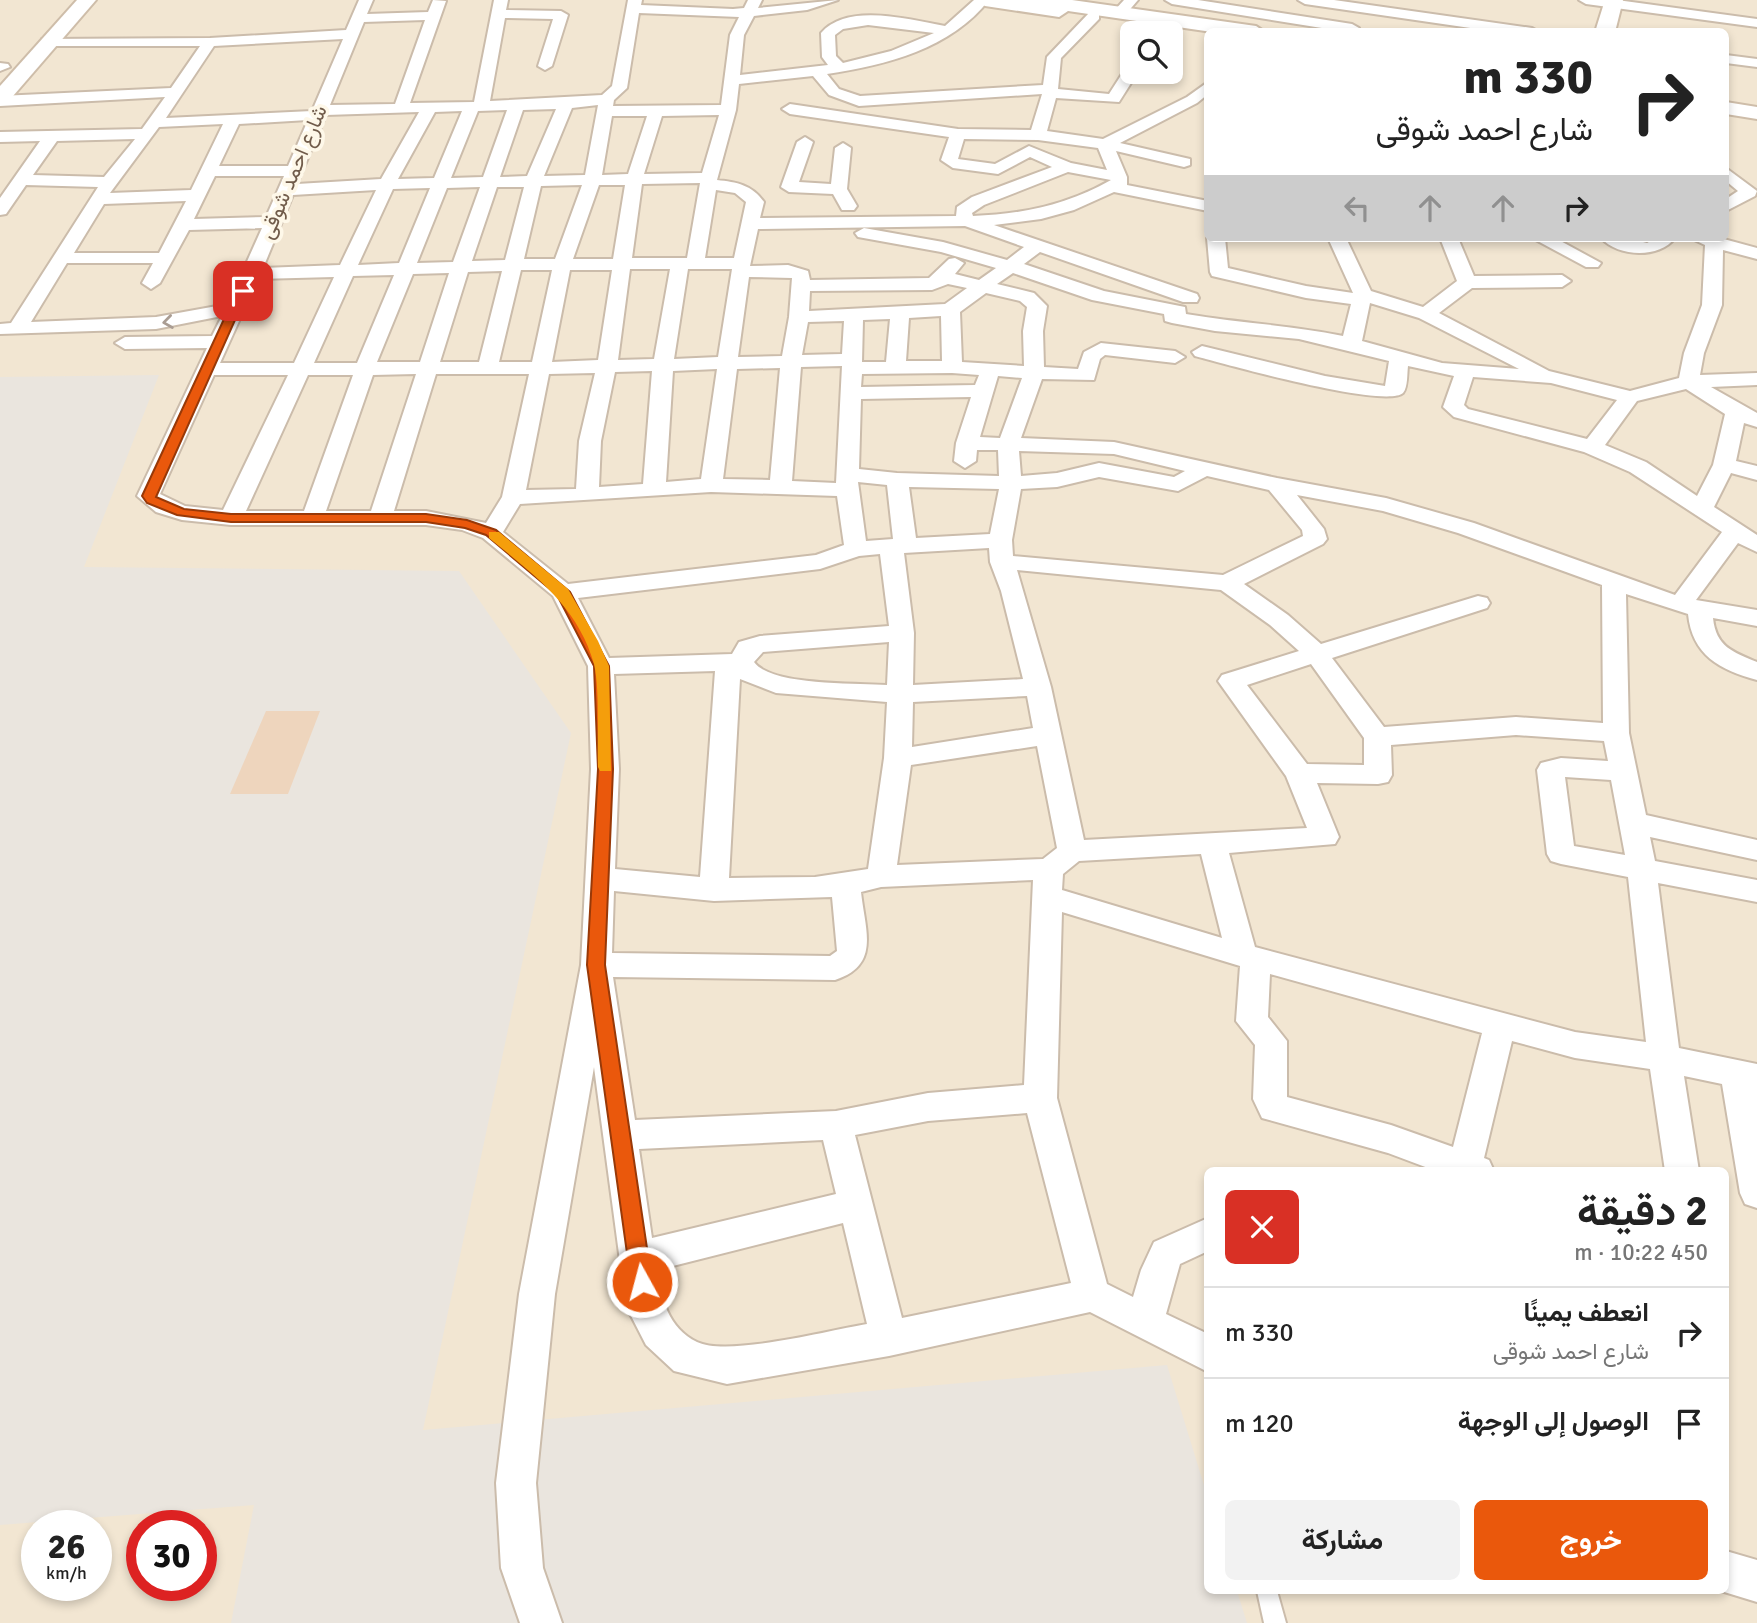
<!DOCTYPE html>
<html lang="ar">
<meta charset="utf-8">
<style>
body{margin:0;font-family:Signika,Vazirmatn,sans-serif;background:#f2f2f2;color:#222;direction:rtl;height:100vh;display:flex;flex-direction:column;font-size:26px;white-space:nowrap}
*{box-sizing:border-box;margin:0}
p{font-size:23px;color:#767676}
.icon{flex:none;width:38px;height:38px;fill:none;stroke:currentColor;stroke-width:2;stroke-linecap:round;stroke-linejoin:round}
.map{position:relative;flex:1;overflow:hidden;direction:ltr}
.drawer{position:absolute;left:1204px;top:1167px;width:525px;height:427px;display:flex;flex-direction:column;background:#fff;border-radius:10px;box-shadow:0 4px 10px #0003;direction:rtl}
.drawer>*{flex:none}
.hud{position:absolute;left:1204px;top:28px;width:525px;height:214px;border-radius:10px;box-shadow:0 4px 10px #0003;direction:rtl;background:#fff;color:#222;overflow:hidden}
.fabs{position:absolute;left:1120px;top:21px;display:grid;gap:14px}
.fabs a{display:grid;place-items:center;width:63px;height:63px;border-radius:10px;background:#fff;box-shadow:0 4px 10px #0003;font-size:35px}
.speed{position:absolute;left:21px;top:1510px;display:flex;gap:14px;font-size:35px;font-weight:700;text-align:center}
.speed>*{display:grid;place-content:center;width:91px;height:91px;border-radius:50%;background:#fff;box-shadow:0 4px 10px #0003;line-height:1}
.speed small{font-size:18px;font-weight:400}
.speed .limit{border:10px solid #d22;background:#fff;color:#111}
.pin{position:absolute;display:grid;place-items:center;width:60px;height:60px;color:#fff;margin:-30px;border-radius:14px;box-shadow:0 4px 10px #0006}
.me{position:absolute;width:77px;margin:-38px;rotate:353deg;stroke-linejoin:round;filter:drop-shadow(0 0 5px #0008)}
.turn{display:flex;align-items:center;gap:24px;height:147px;padding:0 21px;font-size:32px}
.turn .icon{width:91px;height:91px;stroke-width:2.5}
.turn b{display:block;font-size:49px;line-height:60px}
.lanes{display:flex;align-items:center;height:66px;padding:0 21px;background:#0003;justify-content:center;gap:35px;direction:ltr}
.lanes .off{opacity:.35}
.round{display:grid;place-items:center;flex:none;width:74px;height:74px;border-radius:10px;background:#f2f2f2}
.overview{display:flex;align-items:center;justify-content:space-between;height:119px;padding:0 21px}
h1{font-size:42px;font-weight:700;line-height:52px}
.button{display:flex;gap:14px;margin-top:auto;padding:14px 21px}
.button a{flex:1;height:80px;border-radius:10px;background:#ea580c;color:#fff;font-size:28px;font-weight:700;line-height:80px;text-align:center}
.button a+a{background:#f2f2f2;color:#222}
ul{padding:0;list-style:none}
li{display:flex;align-items:center;gap:21px;height:91px;padding:0 21px;border-top:2px solid #e0e0e0}
li div{flex:1}
li b{display:block;font-size:26px}
li em{font-style:normal}
.map>svg:first-child{display:block}
.residential{fill:#f2e6d2;fill-rule:evenodd}
.industrial{fill:#eae5de}
.building{fill:#eed5bd}
.lines{fill:none;stroke-linecap:round;stroke-linejoin:round}
.lane-casing{stroke:#cbbcab;stroke-width:4}
.street-casing{stroke:#cbbcab;stroke-width:4}
.secondary-casing{stroke:#cebda9;stroke-width:4}
.lane{fill:#fff;fill-rule:evenodd}
.street{fill:#fff;fill-rule:evenodd}
.secondary{fill:#fff;fill-rule:evenodd}
.oneway{stroke:#aa9d93}
.route{fill:#ea580c;stroke:#983908;stroke-width:2}
.slow{fill:#f59e0b}
.labels{text-anchor:middle;dominant-baseline:central;stroke-width:7;stroke-linejoin:round;paint-order:stroke}
.far-street-label{font-size:21px;fill:#715c4b;stroke:#fef8e9}
</style>
<div class="map">
<svg width="1757" height="1623" viewBox="0 0 1757 1623">
<rect width="100%" height="100%" fill="#fbf4e3"/>
<path class="residential" d="M0 0H1757V1623H0ZM1208 32H1726V238H1208ZM1132 33H1171V72H1132ZM1208 1171H1726V1591H1208ZM37 1526H96V1586H37ZM142 1526H201V1586H142Z"/>
<polygon class="industrial" points="159,375 84,567 459,571 571,733 423,1430 1167,1365 1207,1495 1208,1591 1237,1591 1247,1623 231,1623 254,1505 0,1525 0,377"/>
<polygon class="building" points="266,711 320,711 288,794 230,794"/>
<g class="lines">
<g class="lane-casing">
<polygon id="lane" points="1257,1591 1277,1591 1286,1623 1264,1623"/>
</g>
<g class="street-casing">
<g id="street">
<path d="M359 0H373L367 14 428 12 433 0 446 1 410 103 474 102 494 0H508L506 10 561 11 568 15 552 66 545 70 538 66 553 19 505 18 490 101 602 95 612 86 628 0H642L641 5 733 9 744 8 748 0H762L758 8 838 0 807 10 754 16 744 35 740 75 828 65 822 57 821 33C848 2 910 20 945 26L974 0H989C950 49 887 65 827 74L839 89 860 96 1043 85 1047 57 1089 13H1099V19L1061 58 1058 89 1109 94 1127 66 1132 65V72H1138L1119 102 1056 98 1047 131 1103 139 1187 97 1208 82V94L1197 103 1120 143 1190 159V165L1184 167 1116 151 1127 177V185L1208 201V211L1114 192 1074 210 1041 219 994 225 1197 294 1199 298 1197 302H1183L1040 252 1024 264 1104 291 1185 307 1186 314C1238 323 1291 325 1343 336L1351 304 1306 298 1212 276 1210 272 1207 238 1208 237 1225 238 1228 268 1306 286 1353 293 1328 238H1346L1371 291 1423 307 1457 281 1440 238H1458L1474 276 1562 275 1571 281 1562 287 1472 288 1439 313 1549 371 1630 391 1679 378 1684 353 1702 305 1705 245 1690 238H1720L1757 248V259L1723 250 1722 305 1704 353 1700 375 1757 373V385L1711 387 1757 413V427L1744 423 1736 461 1757 466V480L1731 473 1714 507 1757 535V552L1738 543 1696 600 1757 610V626L1713 618C1716 647 1733 652 1757 662V680C1720 670 1692 655 1688 614L1626 594 1629 733 1646 815 1757 840V860L1650 837 1655 861 1757 880V902L1658 883 1679 1048 1757 1064V1208L1745 1204 1740 1193 1722 1084 1684 1076 1699 1171H1665L1650 1069 1575 1058 1512 1041 1484 1158 1489 1160 1494 1171H1436L1388 1153 1262 1118 1253 1099 1255 1045 1236 1021 1240 966 1062 912 1057 1098 1107 1284 1133 1297 1141 1270 1154 1242 1208 1218V1251L1180 1264 1166 1314 1208 1334V1372L1090 1312 889 1356 727 1384 674 1371 646 1345 626 1306 594 1067 555 1294 536 1483 543 1568 562 1623H520L501 1568 496 1483 519 1294 581 965 591 769 588 666 553 596 483 538 462 530 426 525H231L182 520 156 512 137 496 207 348 125 349 115 343 125 337 212 336 222 316 156 329 0 334V324L11 323 98 187 26 185 6 214 0 215V198L40 141 0 142V132L142 129 165 97 0 106V96L171 88 200 46H47L42 45V39L210 38 346 30ZM639 13 739 17 730 35 721 105 613 106 614 100 627 88ZM425 20 395 104 330 105 364 22ZM868 25 934 33 891 51 843 63 836 56 835 35 843 29ZM343 39 312 111 166 118 214 46ZM813 76 829 95 859 106 1042 94 1031 130 958 129 790 104 782 109 790 114 949 137 941 160 953 168 998 174 1030 157 1052 167 972 197 957 207 956 216 760 218 764 202C752 185 737 182 717 180L736 110 739 84ZM598 105 585 175 544 176 572 108ZM556 109 527 176 500 177 523 110ZM507 110 483 177 451 178 478 111ZM462 111 434 178 398 179 435 112ZM419 112 381 179 297 184 326 115ZM719 115 702 173 644 174 662 116ZM612 116H647L628 174 602 175ZM308 120 288 166H219L239 124ZM223 124 191 190 110 193 159 127ZM135 139 104 177 33 175 57 141ZM964 139 1038 140 1098 148 1107 170 1071 163 1029 146 995 164 958 159ZM1068 172 1111 180C1067 205 1023 214 973 216L972 213 984 205ZM215 176H284L266 217 194 219ZM700 183 687 258H632L642 184ZM582 185 555 259H524L541 186ZM599 185H625L613 259H573ZM480 187 453 262 417 263 447 188ZM497 187H524L505 260 472 261ZM430 188 399 263 358 265 393 189ZM376 190 340 265 263 268 293 195ZM716 190 735 193 746 202 734 258H705ZM186 201 159 253H74L104 204ZM965 226 1024 247 1007 260 943 242 864 228 855 233 858 237 941 252 996 268 979 280 955 274 964 263 955 258 949 259 929 278 810 280 808 271 788 265 750 266 758 229ZM262 228 228 304 156 317 31 322 67 263H153L142 283 151 289 160 283 189 230ZM630 269H670L654 359 618 360ZM688 269H732L718 357 674 359ZM521 270H552L532 362H499ZM570 270H612L598 360 552 362ZM502 271 479 362H440L468 272ZM449 273 420 362H377L413 274ZM1013 273 1092 300 1164 314 1165 321 1172 323 1215 331 1299 339 1389 361 1385 386 1325 376 1202 346 1192 352 1195 356C1224 364 1386 409 1403 393 1408 387 1407 373 1408 366L1454 376 1443 407 1454 417 1584 452 1630 472 1722 532 1675 595 1474 523 1386 498 1277 478 1114 442 1021 438 1042 379 1094 380 1100 359 1105 355 1175 363 1185 357 1175 351 1101 343 1084 352 1078 369 1044 367 1043 331 1047 306 1034 293 997 284ZM394 275 357 363H314L353 276ZM334 277 294 363H220L258 279ZM749 277 792 278 789 317 782 356 738 357ZM948 284 967 288 945 304 809 311 810 291 932 290ZM986 293 1020 301 1027 307 1023 331 1024 366 962 362 960 312ZM1370 303 1419 318 1519 369 1442 363 1362 341ZM941 316 942 361H906L909 318ZM890 319 886 362H862L863 320ZM844 321 842 354 802 355 808 322ZM842 366 836 483 792 481 801 367ZM780 368 770 480 723 479 737 369ZM717 369 701 479 666 482 673 371ZM652 371 643 484 599 487 601 441 615 372ZM595 373 579 441 576 489 526 490 549 374ZM952 373 979 375 975 385 861 387 862 374ZM416 374 371 511H326L373 375ZM436 374H529L502 497 486 523 426 511H394ZM214 375H288L223 510 185 506 160 494ZM308 375H353L304 511H246ZM998 376 1022 378 1000 438 980 437ZM1473 377 1551 383 1617 400 1587 439 1468 409 1464 405ZM1686 389 1725 414 1713 465 1697 496 1646 462 1605 445 1637 401ZM971 397 956 443 954 461 965 468 976 461 977 450H998L999 476 897 473 859 469 861 399ZM1019 451 1114 454 1185 471 1174 477 1099 463 1057 473 1021 476ZM1207 476 1269 490 1302 530 1303 536 1223 575 1013 556 1012 540 1021 489 1057 487 1099 477 1178 491ZM858 482 887 485 893 539 866 541ZM909 487 999 489 990 534 916 538ZM711 492 837 496 844 545 816 555 568 584 503 532 520 504ZM1297 495 1383 511 1458 533 1602 585 1603 723 1516 717 1384 727 1332 658 1487 608 1490 603 1487 598 1478 596 1321 644 1288 615 1244 584 1323 544 1327 539 1324 529ZM989 548 990 562 1001 591 1023 679 913 685 914 633 904 553ZM880 554 889 626 760 636 739 642 732 654 609 658 578 598 820 569 859 556ZM1017 570 1221 590 1270 625 1299 651 1222 675 1218 681 1286 776 1307 828 1084 840 1051 687ZM889 642 887 685C857 683 771 686 754 662L763 652ZM1311 664 1364 738V765L1307 764 1247 685ZM715 671 700 877 615 869 619 769 614 674ZM740 679 776 693 887 702 884 758 868 869 815 877 729 878ZM1027 696 1033 728 912 747 913 702ZM1516 735 1604 741 1608 761 1561 758 1541 763 1537 770 1547 854 1551 861 1561 864 1628 877 1646 1042 1575 1032 1255 947 1229 853 1335 844 1339 837 1317 783 1378 784 1388 782 1392 775 1391 745ZM1037 746 1057 848 1043 859 897 865 911 765ZM1565 777 1611 780 1625 855 1574 846ZM1201 854 1222 938 1062 890 1063 874 1079 861ZM1033 880 1024 1085 928 1093 836 1111 635 1120 613 977 835 980C881 965 865 930 861 892L881 887ZM614 891 714 901 832 897 837 951 830 956 612 953ZM1270 974 1482 1033 1453 1147 1391 1125 1287 1097V1041L1268 1017ZM1027 1113 1071 1283 902 1318 855 1135 928 1121ZM823 1140 836 1194 652 1238 639 1149ZM843 1223 867 1324C830 1330 728 1357 697 1342 668 1328 661 1298 657 1270Z"/>
<polygon points="1124,0 1138,0 1125,15 1115,15 1113,12"/>
<polygon points="1165,0 1198,0 1352,24 1359,28 1347,32 1172,4"/>
<polygon points="1298,0 1334,0 1532,28 1539,32 1498,32 1305,4"/>
<polygon points="1579,0 1617,0 1757,19 1757,27 1586,4"/>
<polygon points="1166,23 1173,27 1168,33 1154,33"/>
<polygon points="1726,55 1757,59 1757,67 1726,63"/>
<polygon points="0,63 8,64 10,67 0,71"/>
<polygon points="805,137 813,142 799,182 831,184 835,148 843,143 851,148 847,189 857,206 854,210 842,210 833,194 789,192 781,187 797,142"/>
<polygon points="1726,168 1757,191 1755,196 1726,211 1726,199 1738,191 1726,181"/>
<polygon points="1532,238 1555,238 1601,263 1598,267 1586,267"/>
<path d="M1601 238H1627L1647 243 1656 238H1675C1659 259 1618 257 1601 238Z"/>
<polygon points="1726,1551 1757,1560 1757,1602 1721,1591 1726,1591"/>
</g>
</g>
<g class="secondary-casing">
<g id="secondary">
<polygon points="77,0 96,0 7,103 0,105 0,86"/>
<polygon points="976,0 1072,0 1256,26 1265,32 1212,32 1068,11 1059,17 985,6"/>
<polygon points="1605,0 1623,0 1615,32 1595,32"/>
<polygon points="1726,102 1757,107 1757,119 1726,114"/>
</g>
</g>
<use href="#lane" class="lane"/>
<use href="#street" class="street"/>
<use href="#secondary" class="secondary"/>
</g>
<defs><path id="oneway-chevron" d="M-2-3.5L2.5 0L-2 3.5" fill="none" stroke-width="1.6" stroke-linecap="round" stroke-linejoin="round" transform="scale(1.75)"/></defs>
<use class="oneway" href="#oneway-chevron" transform="translate(168 322) rotate(172)"/>
<polygon class="route" points="243,288 248,291 156,497 184,509 231,514 426,514 467,520 496,530 570,592 609,666 613,769 605,965 652,1282 649,1289 642,1292 634,1289 631,1282 587,965 598,769 594,666 557,595 486,535 465,528 426,522 231,522 177,515 147,503 142,496 237,291"/>
<path class="slow" d="M489 532H499L568 589 598 641 609 666 611 771H600L598 767C597 739 600 690 594 664 578 606 533 574 489 538Z"/>
<g class="labels">
<g class="far-street-label">
<text transform="translate(293 172) rotate(-67)">شارع احمد شوقى</text>
</g>
</g>
</svg>
<div class="fabs">
<a><svg class="icon" aria-label="search" viewBox="0 0 24 24"><circle cx="10" cy="10" r="6"/><path d="M15 15l6 6"/></svg></a>
</div>
<div class="speed"><div>26<small>km/h</small></div><div class="limit">30</div></div>
<div class="pin" style="left:243px;top:291px;background:#d93025"><svg class="icon" aria-label="arrive" viewBox="0 0 24 24"><path d="M6 21V4h12l-3 4 3 4H6"/></svg></div>
<svg class="me" style="left:642px;top:1282px" viewBox="-20 -20 40 40"><circle r="17" fill="#ea580c" stroke="#fff" stroke-width="3"/><path d="M0-11L8 9 0 5-8 9z" fill="#fff"/></svg>
<div class="hud">
<div class="turn"><svg class="icon" aria-label="right" viewBox="0 0 24 24"><path d="M7 20v-9h11M14 6l5 5-5 5"/></svg><div><b>330 m</b>شارع احمد شوقى</div></div>
<div class="lanes"><svg class="icon off" aria-label="left" viewBox="0 0 24 24"><path d="M17 20v-9H6M10 6l-5 5 5 5"/></svg><svg class="icon off" aria-label="ahead" viewBox="0 0 24 24"><path d="M12 20V5M6 11l6-6 6 6"/></svg><svg class="icon off" aria-label="ahead" viewBox="0 0 24 24"><path d="M12 20V5M6 11l6-6 6 6"/></svg><svg class="icon" aria-label="right" viewBox="0 0 24 24"><path d="M7 20v-9h11M14 6l5 5-5 5"/></svg></div>
</div>
<section class="drawer">
<div class="overview"><div><h1>2 دقيقة</h1><p>450 m · 10:22</p></div><a class="round" style="background:#d93025;color:#fff"><svg class="icon" aria-label="close" viewBox="0 0 24 24"><path d="M6 6l12 12M18 6L6 18"/></svg></a></div>
<ul>
<li><svg class="icon" aria-label="right" viewBox="0 0 24 24"><path d="M7 20v-9h11M14 6l5 5-5 5"/></svg><div><b>انعطف يمينًا</b><p>شارع احمد شوقى</p></div><em>330 m</em></li>
<li><svg class="icon" aria-label="arrive" viewBox="0 0 24 24"><path d="M6 21V4h12l-3 4 3 4H6"/></svg><div><b>الوصول إلى الوجهة</b></div><em>120 m</em></li>
</ul>
<div class="button"><a>خروج</a><a>مشاركة</a></div>
</section>
</div>
